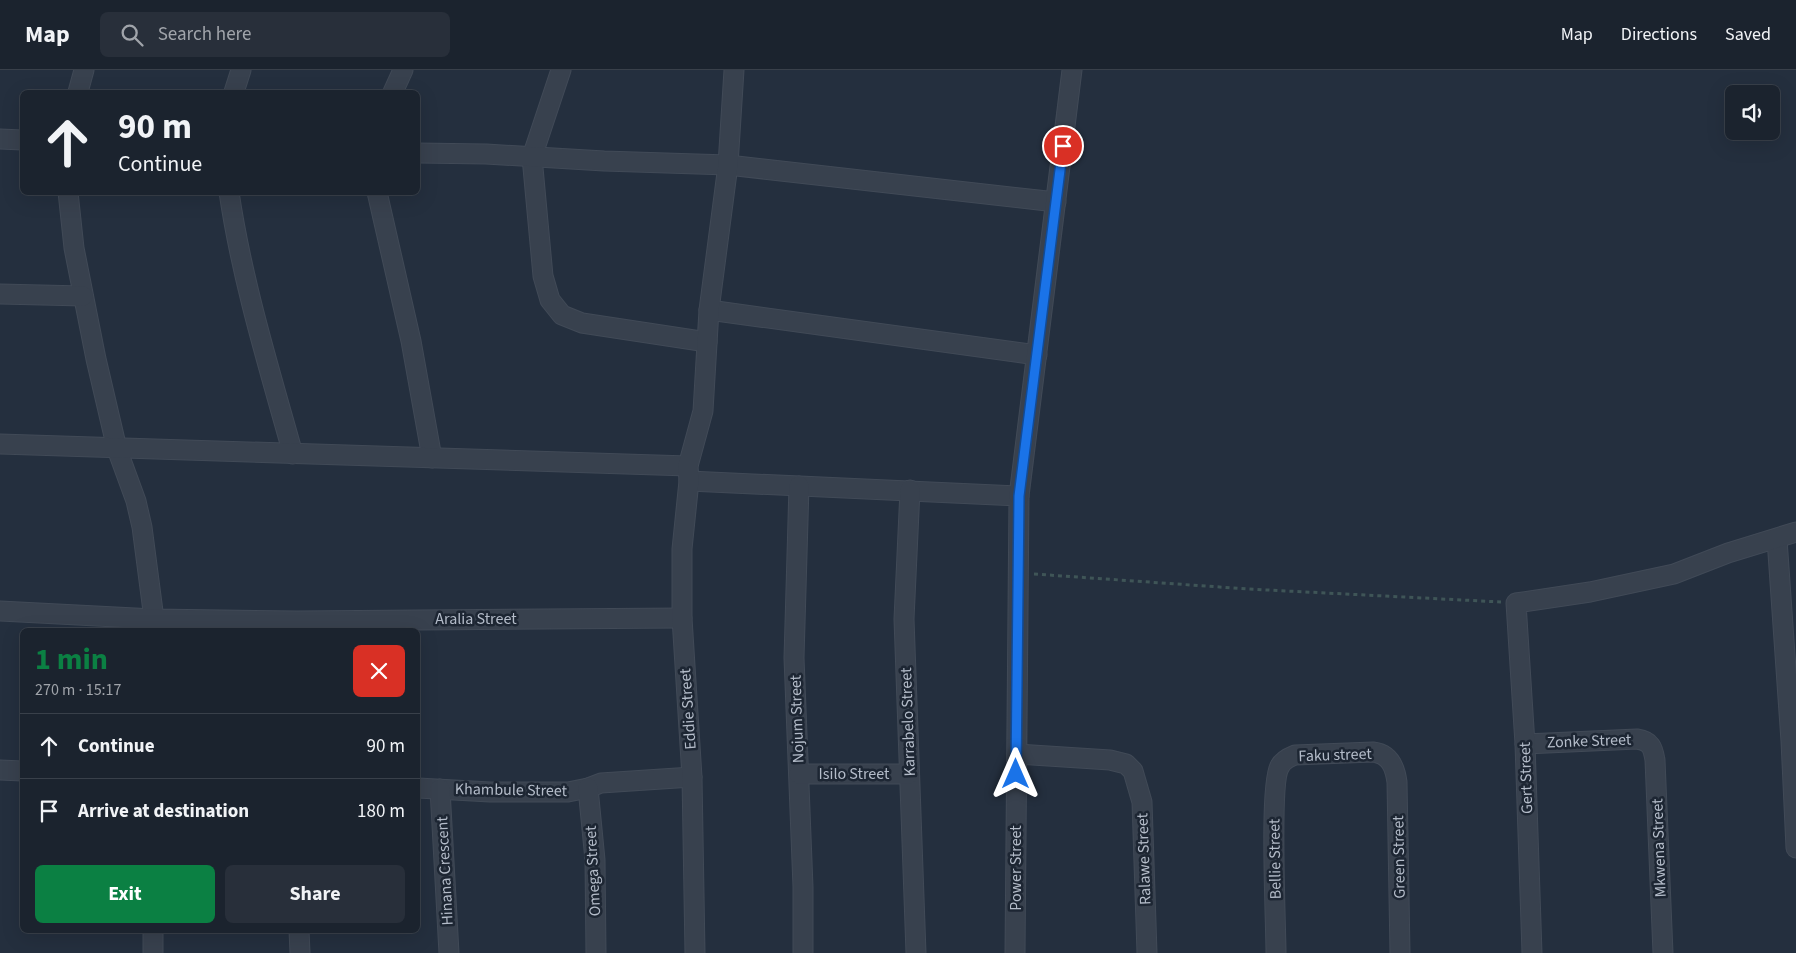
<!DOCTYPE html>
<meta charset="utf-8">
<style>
body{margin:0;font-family:"Source Sans 3",sans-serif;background:#282f3a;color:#f1f3f6;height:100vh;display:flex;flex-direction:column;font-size:19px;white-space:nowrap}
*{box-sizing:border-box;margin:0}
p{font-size:16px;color:#a0a4aa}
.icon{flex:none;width:28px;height:28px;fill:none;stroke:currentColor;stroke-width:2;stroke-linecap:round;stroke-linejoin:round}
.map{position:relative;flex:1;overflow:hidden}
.side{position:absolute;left:20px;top:558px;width:400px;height:305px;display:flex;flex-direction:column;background:#1b232e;border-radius:8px;box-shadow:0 5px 20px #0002,0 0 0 1px #39404a}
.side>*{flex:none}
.top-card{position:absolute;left:20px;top:20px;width:400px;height:105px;border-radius:8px;box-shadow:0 5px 20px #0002,0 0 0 1px #39404a;background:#1b232e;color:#f1f3f6;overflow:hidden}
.fabs{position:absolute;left:1725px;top:15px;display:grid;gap:10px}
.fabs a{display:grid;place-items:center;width:55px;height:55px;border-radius:8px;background:#1b232e;box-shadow:0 5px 20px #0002,0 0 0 1px #39404a;font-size:25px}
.pin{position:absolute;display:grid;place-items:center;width:42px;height:42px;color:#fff;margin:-21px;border:2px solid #fff;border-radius:50%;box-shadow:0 1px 5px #0007}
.me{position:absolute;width:55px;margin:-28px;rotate:0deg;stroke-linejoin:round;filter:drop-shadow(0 0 4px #0008)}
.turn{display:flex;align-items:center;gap:18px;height:105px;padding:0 15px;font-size:22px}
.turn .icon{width:65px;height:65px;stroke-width:2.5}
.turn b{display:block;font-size:35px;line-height:42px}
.round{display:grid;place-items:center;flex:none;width:52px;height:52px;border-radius:8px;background:#282f3a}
.overview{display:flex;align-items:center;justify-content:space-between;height:85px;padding:0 15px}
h1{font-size:30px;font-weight:700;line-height:38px;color:#0b8043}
.cta{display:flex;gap:10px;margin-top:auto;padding:10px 15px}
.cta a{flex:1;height:58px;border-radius:8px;background:#0b8043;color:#fff;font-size:20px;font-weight:700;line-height:58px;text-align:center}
.cta a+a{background:#282f3a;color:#f1f3f6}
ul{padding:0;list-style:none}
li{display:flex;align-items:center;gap:15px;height:65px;padding:0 15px;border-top:1px solid #39404a}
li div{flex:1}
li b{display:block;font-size:19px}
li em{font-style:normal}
header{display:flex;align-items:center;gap:30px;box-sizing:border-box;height:70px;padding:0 25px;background:#1b232e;border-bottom:1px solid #39404a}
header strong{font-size:24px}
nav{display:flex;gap:28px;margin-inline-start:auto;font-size:18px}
.search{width:350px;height:45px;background:#282f3a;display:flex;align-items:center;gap:12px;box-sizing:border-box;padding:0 18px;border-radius:8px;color:#a0a4aa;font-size:19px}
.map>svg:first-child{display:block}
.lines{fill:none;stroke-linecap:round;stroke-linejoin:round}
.minor-casing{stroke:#414a57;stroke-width:21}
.path{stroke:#3f5557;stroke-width:3;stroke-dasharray:4 4;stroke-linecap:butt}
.minor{stroke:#38414e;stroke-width:19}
.route-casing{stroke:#114b97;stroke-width:12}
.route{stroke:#1a73e8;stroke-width:9}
.labels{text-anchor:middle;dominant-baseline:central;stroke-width:5;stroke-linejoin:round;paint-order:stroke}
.street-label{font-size:16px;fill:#b4bcc9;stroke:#1d2633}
</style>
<header>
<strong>Map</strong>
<div class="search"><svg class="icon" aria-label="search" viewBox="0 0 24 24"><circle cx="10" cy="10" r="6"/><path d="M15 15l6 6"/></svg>Search here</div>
<nav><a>Map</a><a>Directions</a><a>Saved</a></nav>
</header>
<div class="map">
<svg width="1796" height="883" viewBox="0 0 1796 883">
<rect width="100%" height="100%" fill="#242f3e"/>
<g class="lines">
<g class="minor-casing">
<g id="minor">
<polyline points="561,0 532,87 543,206 550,230 562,245 582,253 707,272"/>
<polyline points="78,22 84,0"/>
<polyline points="234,22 241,0"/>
<polyline points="393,22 403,0"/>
<polyline points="0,69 22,70"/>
<polyline points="418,83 486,84 604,91 728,95 1056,132"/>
<polyline points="68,122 74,178 96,289 117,379 136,431 142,457 154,549 154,560"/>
<path d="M229 122C242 211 269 298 293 384"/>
<polyline points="377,122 411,271 432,388"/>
<polyline points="0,224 83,226"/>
<polyline points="709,240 1037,285"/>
<polyline points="0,374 688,396"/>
<polyline points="689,411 1019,426 1015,883"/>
<polyline points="799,416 794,588 803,817 803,883"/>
<polyline points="910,420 904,549 916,883"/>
<polyline points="1019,426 1072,0"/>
<polyline points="1777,469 1791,671 1796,778"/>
<polyline points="0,541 154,549 297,551 682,548"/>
<path d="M1525 674 1637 669C1651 671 1653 678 1655 690L1663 883"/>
<polyline points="1017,684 1110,690 1126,694 1133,701 1142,732 1147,883"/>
<polyline points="0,700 22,701"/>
<polyline points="799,704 909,704"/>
<polyline points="418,718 490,722 568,722 588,718 601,713 692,707"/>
<polyline points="588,718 595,790 596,883"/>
<polyline points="440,719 449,883"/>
<polyline points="153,860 153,883"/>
<polyline points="299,860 300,883"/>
<polyline points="695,883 692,707 682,548 682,479 689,411 688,396 703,341 709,240 728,95 734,0"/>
<path d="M1276 883C1276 854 1269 712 1280 696 1283 690 1290 687 1295 685L1373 682C1390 684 1395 697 1397 712L1400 883"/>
<polyline points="1532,883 1525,674 1516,533 1590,522 1674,504 1728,483 1796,462"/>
</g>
</g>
<polyline class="path" points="1034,504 1248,519 1501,532"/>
<use href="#minor" class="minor"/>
</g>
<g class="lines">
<g class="route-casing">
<polyline id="route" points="1016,704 1019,426 1063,76"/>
</g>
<use href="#route" class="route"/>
</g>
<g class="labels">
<g class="street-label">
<text x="476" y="549">Aralia Street</text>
<text transform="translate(688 639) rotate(-94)">Eddie Street</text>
<text transform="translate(797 649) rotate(-92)">Nojum Street</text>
<text transform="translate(908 652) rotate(-92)">Karrabelo Street</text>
<text transform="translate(1589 671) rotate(-2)">Zonke Street</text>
<text transform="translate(1335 685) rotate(-2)">Faku street</text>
<text x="854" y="704">Isilo Street</text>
<text transform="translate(1526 708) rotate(-92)">Gert Street</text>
<text transform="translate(511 720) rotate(1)">Khambule Street</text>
<text transform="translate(1659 778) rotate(-92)">Mkwena Street</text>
<text transform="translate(1399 787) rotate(-91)">Green Street</text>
<text transform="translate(1144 789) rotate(-92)">Ralawe Street</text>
<text transform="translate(1275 789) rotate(-91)">Bellie Street</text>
<text transform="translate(1016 798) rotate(-90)">Power Street</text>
<text transform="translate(445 801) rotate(-93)">Hinana Crescent</text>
<text transform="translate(593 801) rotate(-93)">Omega Street</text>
</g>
</g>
</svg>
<div class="fabs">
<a><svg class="icon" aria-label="sound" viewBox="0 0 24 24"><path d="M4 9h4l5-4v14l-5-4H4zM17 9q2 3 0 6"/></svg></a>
</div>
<div class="pin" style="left:1063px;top:76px;background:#d93025"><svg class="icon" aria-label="arrive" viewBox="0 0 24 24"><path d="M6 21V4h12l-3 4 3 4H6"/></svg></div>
<svg class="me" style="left:1016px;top:704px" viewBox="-20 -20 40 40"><path d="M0-17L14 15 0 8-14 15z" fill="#1a73e8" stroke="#fff" stroke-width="4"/></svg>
<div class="top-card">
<div class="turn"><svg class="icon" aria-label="ahead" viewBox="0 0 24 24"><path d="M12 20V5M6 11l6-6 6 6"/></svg><div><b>90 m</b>Continue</div></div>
</div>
<section class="side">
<div class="overview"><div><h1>1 min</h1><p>270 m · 15:17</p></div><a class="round" style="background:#d93025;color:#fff"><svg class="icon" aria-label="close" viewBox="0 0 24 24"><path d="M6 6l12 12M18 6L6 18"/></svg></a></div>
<ul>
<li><svg class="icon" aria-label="ahead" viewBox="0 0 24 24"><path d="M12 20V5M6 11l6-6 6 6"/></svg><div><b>Continue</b></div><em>90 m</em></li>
<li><svg class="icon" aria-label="arrive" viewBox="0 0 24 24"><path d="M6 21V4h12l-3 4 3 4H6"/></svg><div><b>Arrive at destination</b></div><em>180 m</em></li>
</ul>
<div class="cta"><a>Exit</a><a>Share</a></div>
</section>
</div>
